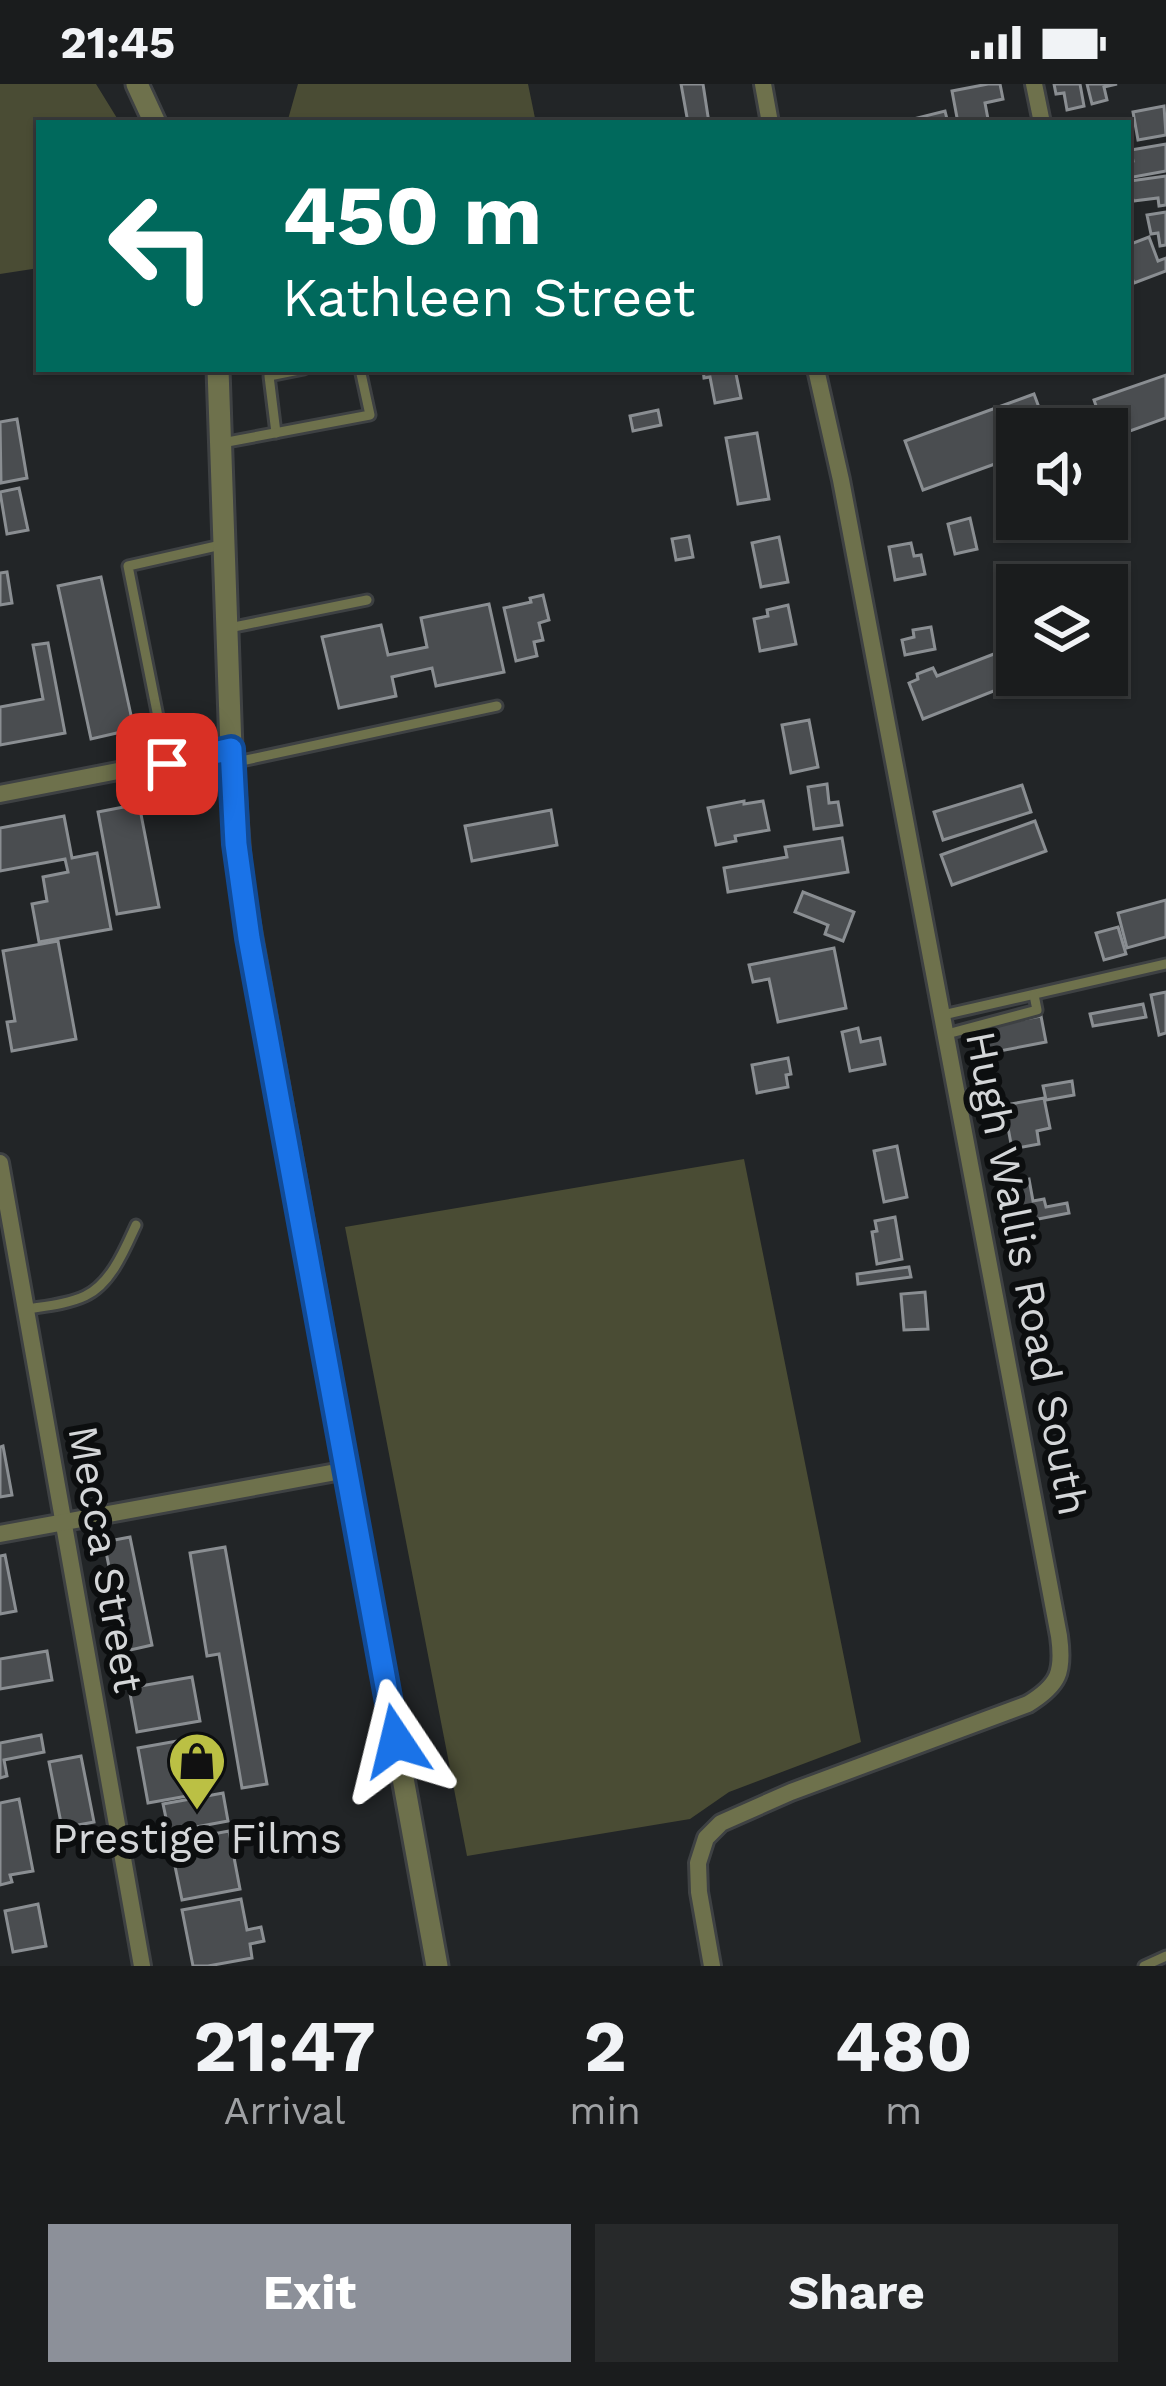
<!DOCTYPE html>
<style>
body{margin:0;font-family:"Work Sans",sans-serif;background:#27292a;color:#f1f3f6;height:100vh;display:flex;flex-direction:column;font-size:45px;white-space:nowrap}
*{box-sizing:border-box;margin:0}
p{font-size:39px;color:#9fa1a4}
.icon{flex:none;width:66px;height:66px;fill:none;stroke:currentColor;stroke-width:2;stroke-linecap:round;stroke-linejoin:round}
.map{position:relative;height:1882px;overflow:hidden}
.side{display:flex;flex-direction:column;background:#1a1c1d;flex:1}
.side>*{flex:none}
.banner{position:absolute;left:36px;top:36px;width:1095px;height:252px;border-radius:0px;box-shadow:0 3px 9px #0004,0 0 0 3px #383a3b;background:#00695c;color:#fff;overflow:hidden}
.buttons{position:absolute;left:996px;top:324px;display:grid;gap:24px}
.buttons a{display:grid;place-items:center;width:132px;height:132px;border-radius:0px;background:#1a1c1d;box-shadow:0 3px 9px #0004,0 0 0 3px #383a3b;font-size:60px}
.pin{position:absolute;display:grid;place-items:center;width:102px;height:102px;color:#fff;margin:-51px;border-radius:24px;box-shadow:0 6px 18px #0006}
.me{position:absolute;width:132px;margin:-66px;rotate:350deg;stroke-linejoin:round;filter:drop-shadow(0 0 9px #0008)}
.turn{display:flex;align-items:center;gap:42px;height:252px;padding:0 48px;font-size:54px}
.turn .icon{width:156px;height:156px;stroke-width:2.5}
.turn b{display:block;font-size:84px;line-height:102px}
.eta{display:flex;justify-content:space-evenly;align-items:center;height:204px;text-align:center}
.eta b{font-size:72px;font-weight:700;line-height:84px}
.cta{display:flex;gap:24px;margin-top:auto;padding:24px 48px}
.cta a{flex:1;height:138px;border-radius:0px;background:#8c9099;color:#fff;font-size:48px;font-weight:700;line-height:138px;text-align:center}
.cta a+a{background:#27292a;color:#f1f3f6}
.status{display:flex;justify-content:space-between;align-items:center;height:84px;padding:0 60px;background:#1a1c1d;direction:ltr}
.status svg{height:33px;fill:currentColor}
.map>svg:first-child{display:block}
.green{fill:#4a4c34}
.building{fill:#4a4d50;stroke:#8a8e92;stroke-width:3}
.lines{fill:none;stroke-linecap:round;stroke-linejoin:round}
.service-casing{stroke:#3e4143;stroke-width:15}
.minor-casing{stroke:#3e4143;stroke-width:22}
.tertiary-casing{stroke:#3e4143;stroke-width:27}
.service{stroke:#6e714c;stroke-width:9}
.minor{stroke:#6e714c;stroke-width:16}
.tertiary{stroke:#6e714c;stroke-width:21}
.route-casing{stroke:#114b97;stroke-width:30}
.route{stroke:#1a73e8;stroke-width:21}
.labels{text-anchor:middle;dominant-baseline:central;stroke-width:12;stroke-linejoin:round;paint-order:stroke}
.street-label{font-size:42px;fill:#d4d6d8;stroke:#0c0e0f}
.poi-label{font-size:42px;fill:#d4d6d8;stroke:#0c0e0f}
</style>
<div class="status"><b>21:45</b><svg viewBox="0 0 49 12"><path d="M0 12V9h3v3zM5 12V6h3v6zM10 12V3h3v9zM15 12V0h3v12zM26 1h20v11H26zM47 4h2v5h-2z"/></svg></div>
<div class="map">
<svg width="1166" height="1882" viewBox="0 0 1166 1882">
<rect width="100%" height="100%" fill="#222527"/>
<g class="green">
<polygon points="0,0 96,0 120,39 39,39 39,184 0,190"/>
<polygon points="298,0 528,0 536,39 287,39"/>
<polygon points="744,1075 861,1658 729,1708 690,1735 467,1772 345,1143"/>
</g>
<g class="building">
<polygon points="681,0 703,0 709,39 688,39"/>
<polygon points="988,0 1000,0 1003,15 985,19 988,35 958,39 952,7"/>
<polygon points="1054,0 1080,0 1084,22 1067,26 1064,9 1056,10"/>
<polygon points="1087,0 1117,0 1104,3 1107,16 1092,20"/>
<polygon points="1164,22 1166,51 1138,56 1133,28"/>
<polygon points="945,27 948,39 914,39 913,35"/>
<polygon points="1166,60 1166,87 1128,94 1128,78 1133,77 1131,66"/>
<polygon points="1166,92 1166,121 1159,122 1158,114 1133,117 1130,97"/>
<polygon points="1166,128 1166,161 1160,162 1158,149 1151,150 1147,131"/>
<polygon points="1149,153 1158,177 1166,174 1166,187 1134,199 1128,184 1128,161"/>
<polygon points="703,285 735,285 741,314 715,319 710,293 704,294"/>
<polygon points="1166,291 1166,334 1108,355 1107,345 1104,345 1094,316"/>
<polygon points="1034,310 1047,345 1017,345 1017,372 923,406 905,357"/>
<polygon points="658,326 661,341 633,347 630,332"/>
<polygon points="17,335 27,394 1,399 0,338"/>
<polygon points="757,349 769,415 738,420 726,354"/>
<polygon points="19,404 28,446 7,450 0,408"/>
<polygon points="970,434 977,465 955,470 948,440"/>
<polygon points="689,452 693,473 676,476 672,455"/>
<polygon points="779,453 788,498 761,503 752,459"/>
<polygon points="911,459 914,472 921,471 925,490 895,496 889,463"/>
<polygon points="7,488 12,519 0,521 0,489"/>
<polygon points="101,493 134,645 91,655 58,502"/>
<polygon points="543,511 549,536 539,539 543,556 534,558 537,572 516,577 504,524 531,518 530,514"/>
<polygon points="489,520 504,588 436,602 432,584 392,593 396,612 339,624 322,553 381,541 388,571 427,563 421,534"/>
<polygon points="788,521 796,560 760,567 754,535 768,532 767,526"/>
<polygon points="931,543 935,565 905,571 902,556 914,553 913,546"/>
<polygon points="48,559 65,649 0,661 0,623 43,615 33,561"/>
<polygon points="1017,561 1017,591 1034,591 923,635 909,599 918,595 917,590 933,584 937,592"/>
<polygon points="809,636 818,683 791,689 782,641"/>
<polygon points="827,700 829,719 838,718 842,741 814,745 808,703"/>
<polygon points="1022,701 1031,728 943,756 934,728"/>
<polygon points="744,717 744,720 763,717 769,746 735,752 736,757 716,761 708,724"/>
<polygon points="139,720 159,823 117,830 98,728"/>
<polygon points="551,726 557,761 472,777 465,742"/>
<polygon points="64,732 72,774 97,769 111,845 39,858 32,820 47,817 43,793 68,788 65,775 0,787 0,744"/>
<polygon points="1035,737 1046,767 952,801 941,771"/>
<polygon points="842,754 848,788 728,808 724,784 787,773 785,763"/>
<polygon points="803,808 854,828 843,857 825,850 828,841 795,828"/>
<polygon points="1166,816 1166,853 1127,864 1118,829"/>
<polygon points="1118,843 1126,870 1104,876 1096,849"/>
<polygon points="58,857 76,955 12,967 7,938 15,937 3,867"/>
<polygon points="834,864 846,924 778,938 769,895 753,898 749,881"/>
<polygon points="1166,908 1166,949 1159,951 1151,911"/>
<polygon points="1143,920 1146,933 1093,942 1090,930"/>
<polygon points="1041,932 1046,958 989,969 984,943"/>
<polygon points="858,944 861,958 880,954 885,980 850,987 842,948"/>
<polygon points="788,974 791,990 786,991 788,1003 757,1009 752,981"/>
<polygon points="1072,997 1074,1011 1046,1016 1043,1002"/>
<polygon points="1044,1014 1050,1044 1037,1047 1039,1060 1012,1065 1006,1033 1013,1032 1011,1020"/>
<polygon points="897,1062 907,1113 884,1118 874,1067"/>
<polygon points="1029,1095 1033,1117 1044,1115 1046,1123 1067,1119 1069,1129 1023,1138 1015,1098"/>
<polygon points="895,1133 902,1175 877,1180 872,1148 877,1147 875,1137"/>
<polygon points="909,1183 911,1193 858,1200 857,1190"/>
<polygon points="925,1208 928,1245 904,1246 901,1210"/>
<polygon points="3,1362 12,1411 0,1413 0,1363"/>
<polygon points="130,1453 152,1561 126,1567 104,1458"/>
<polygon points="225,1463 267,1700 242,1704 219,1570 207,1572 190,1469"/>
<polygon points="5,1471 16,1527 0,1530 0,1472"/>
<polygon points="47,1567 52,1596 0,1605 0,1575"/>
<polygon points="192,1593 200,1637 137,1648 129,1604"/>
<polygon points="41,1651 44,1668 4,1676 7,1692 0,1694 0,1659"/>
<polygon points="194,1654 204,1709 148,1719 138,1664"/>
<polygon points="81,1672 94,1738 62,1744 49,1678"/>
<polygon points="223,1709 228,1737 169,1748 163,1720"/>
<polygon points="19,1715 33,1787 10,1791 12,1798 0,1801 0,1719"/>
<polygon points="229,1747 240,1805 182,1816 170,1758"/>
<polygon points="241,1815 247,1846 261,1843 264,1857 250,1860 252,1874 208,1882 193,1882 182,1826"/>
<polygon points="38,1820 46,1862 13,1868 5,1827"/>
</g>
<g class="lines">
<g class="service-casing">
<g id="service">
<polyline points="276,349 269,292 304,285"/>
<polyline points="222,359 370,331 360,285"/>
<polyline points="229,544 367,516"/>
<polyline points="167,678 128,482 221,461"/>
<polyline points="232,679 497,622"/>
<polyline points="943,931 1166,880"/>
<polyline points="947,950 1037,926 1034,911"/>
<path d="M27 1225C46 1222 68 1220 85 1212 111 1200 125 1165 136 1141"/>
<polyline points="1144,1882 1166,1872"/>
</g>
</g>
<g class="minor-casing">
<g id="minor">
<polyline points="763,0 770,39"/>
<polyline points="1034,0 1042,39"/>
<polyline points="0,710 231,665"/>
<polyline points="0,1079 142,1882"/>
<polyline points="0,1450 347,1386"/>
<path d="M712 1882 699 1808 698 1779 706 1754 721 1739 791 1708 1028 1620C1059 1601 1064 1588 1059 1552L841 396 816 285"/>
</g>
</g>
<g class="tertiary-casing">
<g id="tertiary">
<polyline points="137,0 155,39"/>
<polyline points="218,285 231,665 241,799 437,1882"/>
</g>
</g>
<use href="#service" class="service"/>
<use href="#minor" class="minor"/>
<use href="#tertiary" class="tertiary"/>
</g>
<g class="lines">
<g class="route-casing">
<polyline id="route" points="167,680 231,665 236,760 249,854 396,1657"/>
</g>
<use href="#route" class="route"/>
</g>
<defs>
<g id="shop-pin" transform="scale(3)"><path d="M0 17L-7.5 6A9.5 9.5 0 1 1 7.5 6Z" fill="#bbc044" stroke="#0c0e0f"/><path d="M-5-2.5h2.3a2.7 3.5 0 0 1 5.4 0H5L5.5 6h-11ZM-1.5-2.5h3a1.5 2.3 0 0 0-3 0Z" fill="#111"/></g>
</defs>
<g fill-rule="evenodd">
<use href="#shop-pin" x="197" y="1677"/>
</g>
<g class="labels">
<g class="street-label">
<text transform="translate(1027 1189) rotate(79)">Hugh Wallis Road South</text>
<text transform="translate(106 1475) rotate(80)">Mecca Street</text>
</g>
<g class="poi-label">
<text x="197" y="1754">Prestige Films</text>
</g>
</g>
</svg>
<div class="buttons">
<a><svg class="icon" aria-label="sound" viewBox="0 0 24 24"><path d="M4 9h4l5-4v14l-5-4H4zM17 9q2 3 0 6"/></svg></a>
<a><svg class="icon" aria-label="layers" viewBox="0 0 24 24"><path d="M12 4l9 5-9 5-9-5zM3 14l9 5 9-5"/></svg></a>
</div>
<div class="pin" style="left:167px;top:680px;background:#d93025"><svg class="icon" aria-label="arrive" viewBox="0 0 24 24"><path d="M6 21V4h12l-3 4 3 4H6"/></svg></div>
<svg class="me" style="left:396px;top:1657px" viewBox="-20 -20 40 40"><path d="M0-17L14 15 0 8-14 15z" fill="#1a73e8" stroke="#fff" stroke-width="4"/></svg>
<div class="banner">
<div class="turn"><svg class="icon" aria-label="left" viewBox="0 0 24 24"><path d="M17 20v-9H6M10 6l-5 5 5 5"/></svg><div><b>450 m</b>Kathleen Street</div></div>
</div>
</div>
<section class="side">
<div class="eta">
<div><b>21:47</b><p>Arrival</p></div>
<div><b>2</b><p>min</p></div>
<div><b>480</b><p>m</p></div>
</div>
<div class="cta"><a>Exit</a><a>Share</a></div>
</section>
